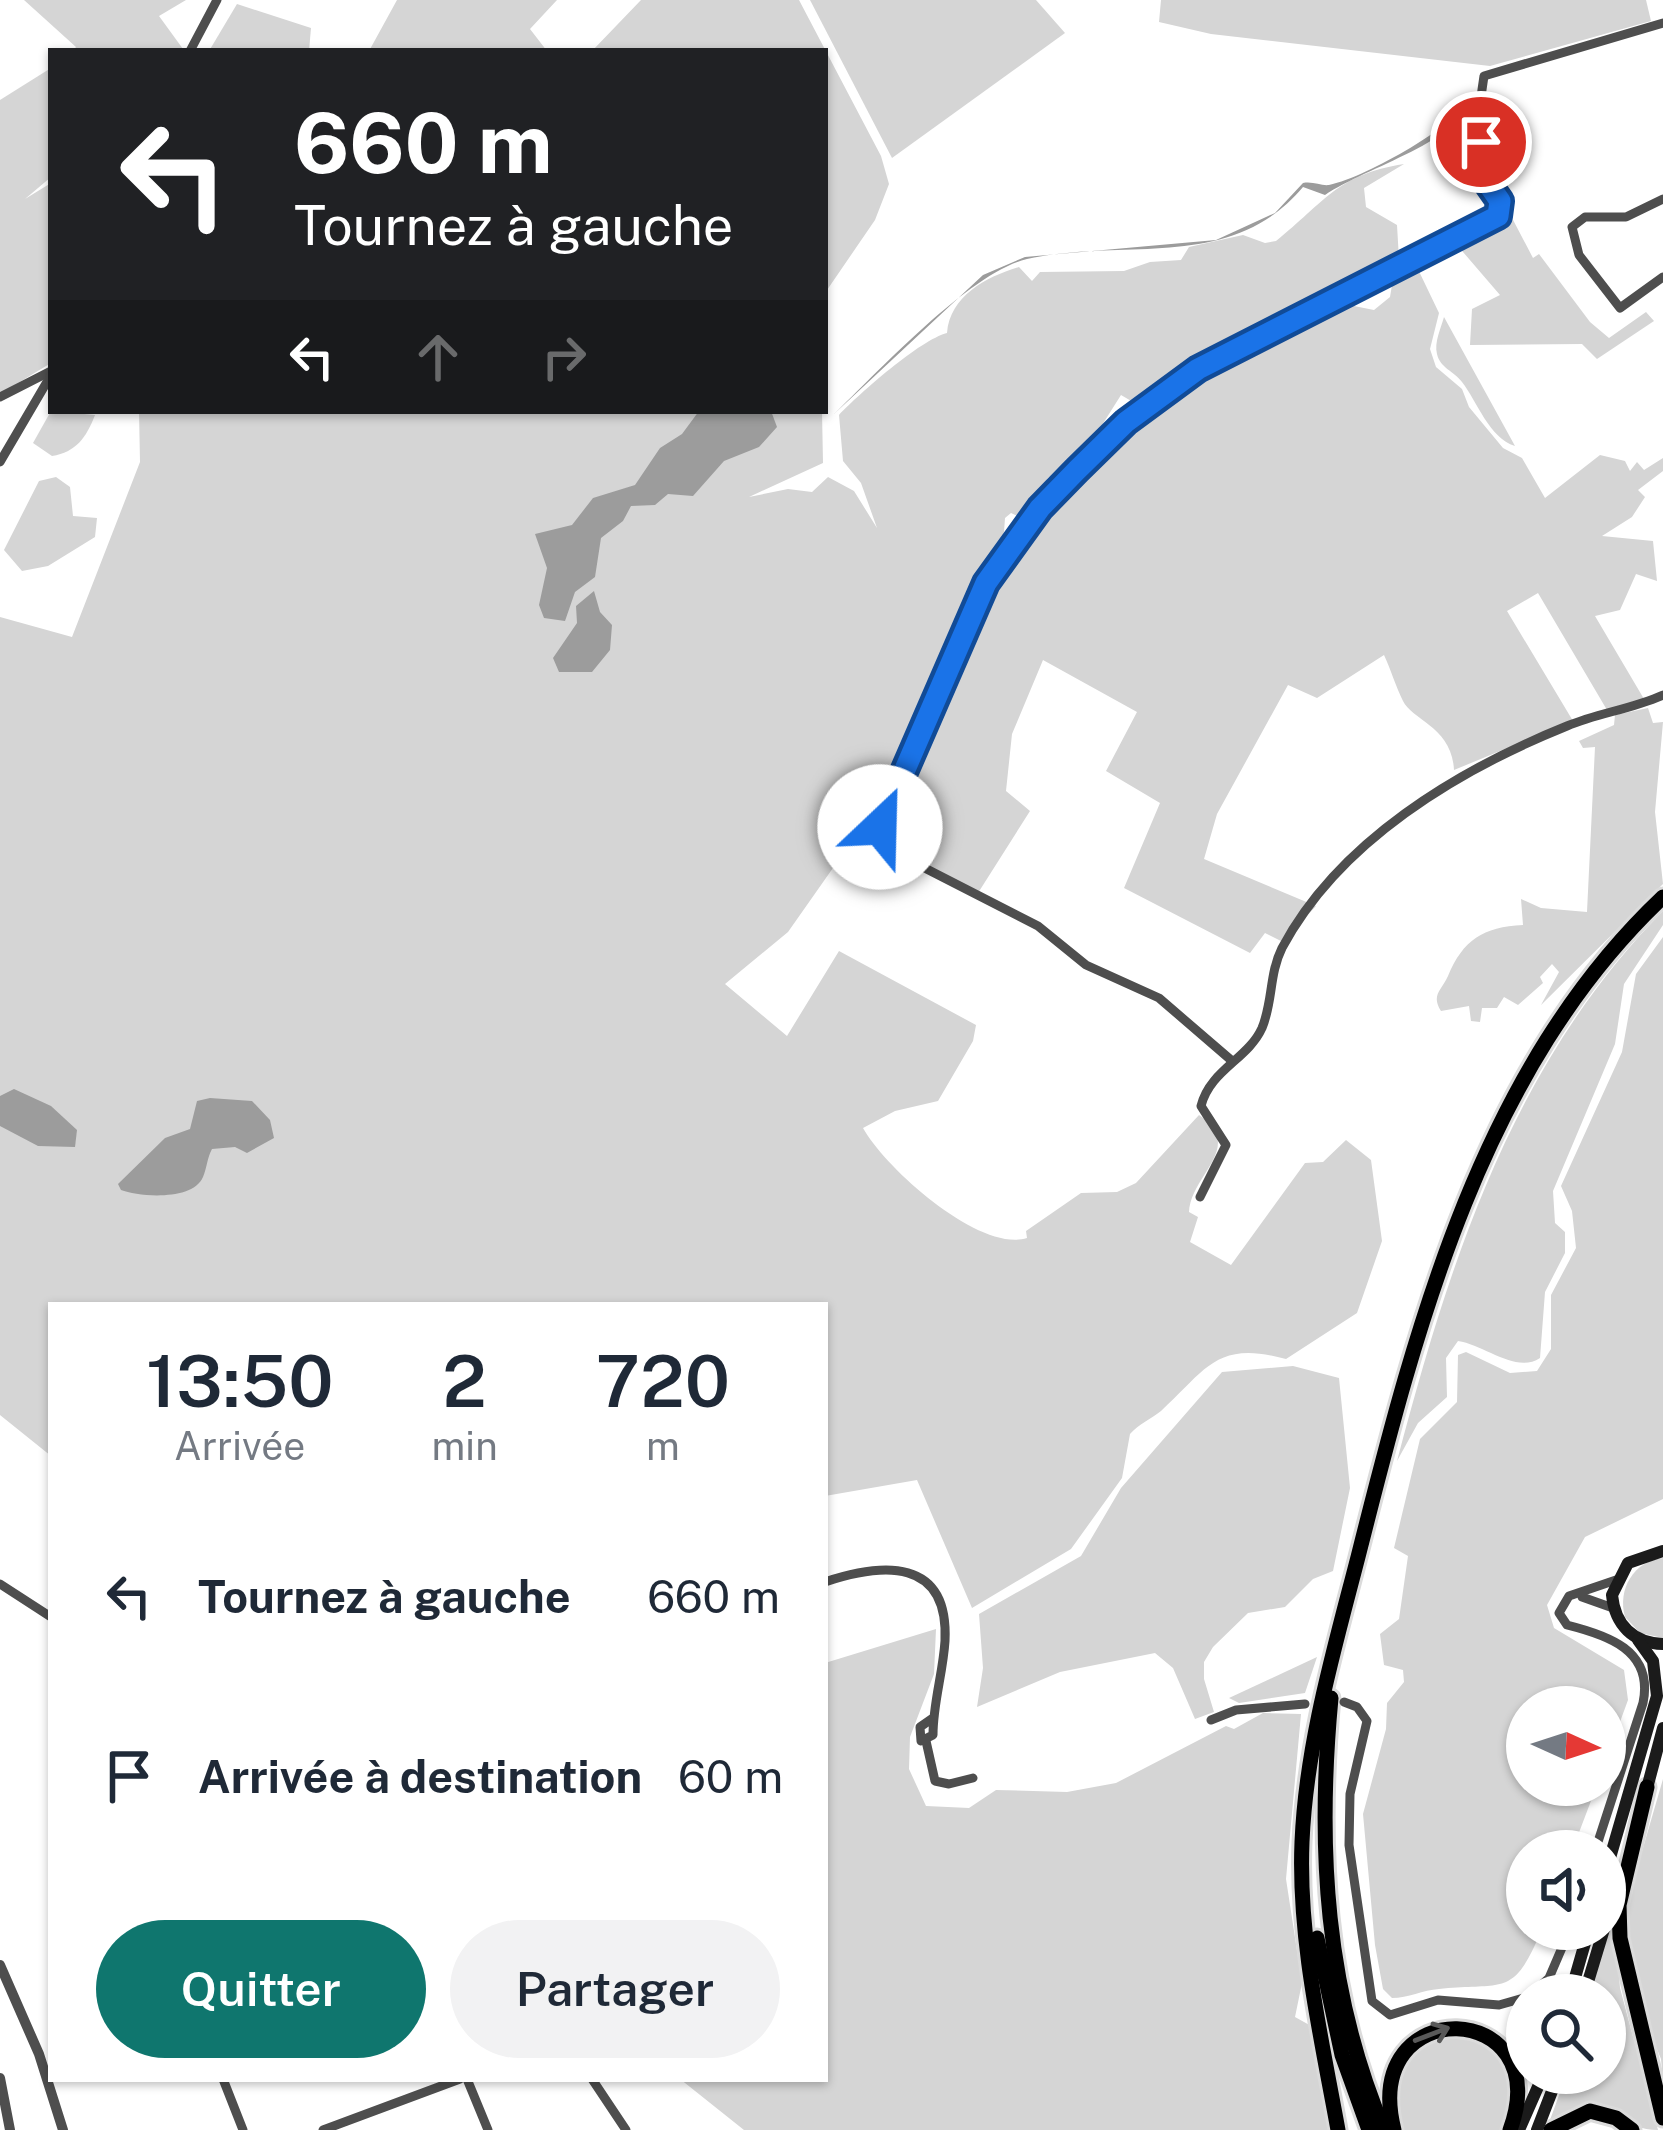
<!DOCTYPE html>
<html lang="fr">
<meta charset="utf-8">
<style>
body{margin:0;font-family:"Public Sans",sans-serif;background:#f2f2f3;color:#1f2937;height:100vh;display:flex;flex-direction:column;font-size:45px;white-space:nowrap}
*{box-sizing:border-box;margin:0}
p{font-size:39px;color:#747a83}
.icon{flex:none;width:66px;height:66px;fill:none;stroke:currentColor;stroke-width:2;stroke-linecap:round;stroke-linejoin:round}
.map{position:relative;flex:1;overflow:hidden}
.sheet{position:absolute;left:48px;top:1302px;width:780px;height:780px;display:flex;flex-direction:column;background:#fff;border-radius:0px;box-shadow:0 3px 9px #0004}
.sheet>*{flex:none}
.hud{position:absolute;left:48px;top:48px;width:780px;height:366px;border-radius:0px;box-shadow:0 3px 9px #0004;background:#202124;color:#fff;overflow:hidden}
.needle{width:78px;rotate:93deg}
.tools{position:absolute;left:1506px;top:1686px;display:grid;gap:24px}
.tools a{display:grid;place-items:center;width:120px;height:120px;border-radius:50%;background:#fff;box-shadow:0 3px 9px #0004;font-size:60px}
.pin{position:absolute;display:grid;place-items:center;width:102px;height:102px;color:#fff;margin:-51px;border:6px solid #fff;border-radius:50%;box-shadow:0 3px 12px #0007}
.me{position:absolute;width:132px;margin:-66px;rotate:24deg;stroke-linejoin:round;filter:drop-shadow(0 0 9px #0008)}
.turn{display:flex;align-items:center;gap:42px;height:252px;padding:0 48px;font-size:54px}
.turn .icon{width:156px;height:156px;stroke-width:2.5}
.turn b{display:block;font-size:84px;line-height:102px}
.lanes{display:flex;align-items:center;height:114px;padding:0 48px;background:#0003;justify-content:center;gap:60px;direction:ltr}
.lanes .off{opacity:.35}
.eta{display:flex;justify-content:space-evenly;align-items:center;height:204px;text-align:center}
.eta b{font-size:72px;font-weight:600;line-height:84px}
.primary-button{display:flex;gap:24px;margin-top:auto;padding:24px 48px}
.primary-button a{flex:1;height:138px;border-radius:72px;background:#0f766e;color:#fff;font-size:48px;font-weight:600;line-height:138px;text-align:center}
.primary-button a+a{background:#f2f2f3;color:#1f2937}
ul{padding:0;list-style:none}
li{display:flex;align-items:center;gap:36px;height:180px;padding:0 48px}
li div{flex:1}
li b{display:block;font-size:45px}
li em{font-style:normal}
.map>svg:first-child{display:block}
.green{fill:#d5d5d5}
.water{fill:#9c9c9c}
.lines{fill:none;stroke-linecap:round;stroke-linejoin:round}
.trunk-casing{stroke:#dbdbdb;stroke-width:21}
.minor{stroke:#4e4e4e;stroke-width:9}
.tertiary{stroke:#4e4e4e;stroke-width:10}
.secondary{stroke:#1b1b1b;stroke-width:12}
.trunk{stroke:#000;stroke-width:15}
.oneway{stroke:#595959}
.route-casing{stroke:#114b97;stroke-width:30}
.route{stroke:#1a73e8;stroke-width:21}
</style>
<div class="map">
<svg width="1663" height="2130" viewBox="0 0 1663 2130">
<rect width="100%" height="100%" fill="#fff"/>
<g class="green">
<polygon points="24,0 186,0 159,16 183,49 73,51 76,47"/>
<polygon points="397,0 557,0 530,29 547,51 369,51"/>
<polygon points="641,0 799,0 881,156 889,184 875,220 825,293 825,51 592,51"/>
<polygon points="810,0 1036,0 1065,33 892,158"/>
<polygon points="1161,0 1646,0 1651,21 1490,66 1211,34 1159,22"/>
<polygon points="237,4 311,28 309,51 209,51"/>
<polygon points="51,68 51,177 25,199 51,183 51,363 0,394 0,100"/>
<path d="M1404 164 1364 188 1366 207 1397 225 1399 259 1138 405 1121 395 1097 433 1099 441 1048 478 1024 519 1011 513 1005 518 1004 532 921 726 866 821 788 932 725 984 787 1036 839 951 976 1025 973 1041 938 1101 895 1111 863 1128C885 1168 980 1253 1027 1238L1026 1231 1081 1193 1117 1192 1136 1183 1199 1115C1246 1147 1191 1174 1189 1212L1198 1217 1190 1242 1231 1265 1305 1163 1323 1162 1346 1140 1371 1160 1382 1241 1357 1313 1286 1359C1216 1340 1207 1369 1161 1411 1150 1420 1140 1423 1130 1434L1122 1478 1071 1549 972 1608 917 1480 825 1496V1305H51V1456L0 1415V617L72 637 140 462 139 411H822L823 463 749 497 788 489 812 492 828 477 854 491 877 528 861 483 843 461 839 415C860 393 920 340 947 333 950 296 986 277 1019 267L1032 281 1040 272 1124 271 1150 262 1181 260 1189 247 1243 235 1265 243 1276 241C1325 202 1336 175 1404 164Z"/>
<polygon points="1511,216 1533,258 1539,254 1590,322 1609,338 1646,312 1654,321 1597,359 1582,344 1470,345 1472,309 1500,295 1457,245"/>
<path d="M1415 263 1439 313 1430 349 1436 367 1462 389 1469 407 1503 448 1522 458 1545 498 1600 455 1625 461 1630 471 1637 462 1644 470 1663 458V471L1638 490 1645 497 1632 517 1602 536 1653 541 1657 581 1636 574 1620 610 1595 616 1644 699 1607 710 1538 593 1507 611 1573 721 1454 770C1452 727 1412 720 1403 701 1396 687 1391 670 1384 655L1317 698 1288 685 1217 814 1204 859 1316 906 1283 942 1265 933 1250 953 1124 888 1160 803 1106 771 1137 712 1043 660 1012 734 1006 791 1030 811 978 893C942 873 895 859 885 817L987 588 1046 506 1128 425 1243 351 1339 303 1374 310 1390 297 1393 279Z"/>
<path d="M1444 317 1515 446C1489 438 1477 401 1462 382 1454 371 1440 368 1437 354 1434 342 1441 328 1444 317Z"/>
<path d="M51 411 95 415C86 438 76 452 52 456L33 443Z"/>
<polygon points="56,477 70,487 73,516 97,518 95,537 48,566 22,571 4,550 39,481"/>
<path d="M1648 708 1653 723 1663 722 1655 812 1663 884 1541 1005 1559 972 1552 964 1540 977 1543 983 1518 1005 1504 997 1497 1008H1482L1480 1022 1471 1021 1469 1006 1441 1011C1431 995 1441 991 1448 976 1463 940 1483 927 1523 925L1521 899 1541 908 1587 912 1595 747 1583 748 1579 741 1614 725 1615 715Z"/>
<path d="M1663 911V925L1624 984 1615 1044 1553 1191 1555 1223 1565 1232V1253L1545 1292 1540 1358C1516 1374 1485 1345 1458 1341L1446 1358 1447 1397 1418 1423 1397 1461C1450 1260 1513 1063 1663 911Z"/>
<path d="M1663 937V1499L1585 1537 1547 1605 1554 1628 1624 1670 1628 1700 1605 1763V1707H1527V1785H1597L1572 1851H1527V1929H1542C1513 1999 1505 1982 1439 1989 1423 1990 1408 1998 1392 1998L1383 1989 1375 1945 1363 1814 1386 1729 1387 1703 1404 1682 1403 1670 1384 1665 1380 1634 1399 1619 1408 1556 1394 1548 1420 1439 1457 1402 1458 1355 1466 1352 1510 1373 1537 1371 1551 1349V1295L1576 1248 1572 1211 1561 1186 1622 1052 1636 974Z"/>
<polygon points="1293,1366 1339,1378 1350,1488 1333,1571 1313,1579 1285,1607 1248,1613 1213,1647 1204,1662 1204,1679 1214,1712 1195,1719 1173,1668 1155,1653 1060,1672 977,1707 983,1668 979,1614 1081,1556 1121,1488 1222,1372"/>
<path d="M1663 1558V1638L1640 1633 1625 1617C1617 1589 1634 1561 1663 1558Z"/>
<polygon points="936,1629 934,1674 910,1737 909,1769 926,1806 969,1808 996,1790 1067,1792 1116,1783 1226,1726 1234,1729 1263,1713 1301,1714 1286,1879 1302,1983 1295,2017 1313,2027 1329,2130 744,2130 680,2079 825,2079 825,1663"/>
<polygon points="1317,1657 1305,1693 1239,1703 1229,1698"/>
<polygon points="1663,1779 1663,2081 1661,2059 1637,2000 1626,1928 1627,1903"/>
<path d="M1614 1910 1620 1988 1658 2130C1611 2130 1613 2083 1550 2120L1567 2073H1605V1995H1590Z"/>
<path d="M1472 2038 1504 2058 1512 2092 1503 2130H1402C1392 2071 1406 2035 1472 2038Z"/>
</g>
<g class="water">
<path d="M1481 93C1458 143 1369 166 1325 195L1303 187C1231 273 1124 237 1027 259 970 272 878 372 834 414L983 275 1025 257 1216 240 1275 213 1303 183C1313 181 1321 186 1329 185 1370 176 1455 125 1481 93Z"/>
<polygon points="699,411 771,411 777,427 759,447 724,461 693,496 668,494 655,505 631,506 623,521 601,538 595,577 575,592 565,621 544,618 539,605 547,568 535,534 572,525 593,498 635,485 660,448 682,434"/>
<polygon points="594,591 600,612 612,625 610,650 592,672 559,672 553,658 577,623 576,606"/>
<polygon points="14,1089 51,1106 77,1130 75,1147 38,1146 0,1126 0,1096"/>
<path d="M210 1098 252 1101 270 1120 274 1138 247 1153 235 1147 212 1149C207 1158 207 1168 203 1177 193 1201 139 1197 121 1190L118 1184 165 1138 190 1129 197 1101Z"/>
</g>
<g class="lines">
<g class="trunk-casing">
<g id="trunk">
<path d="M1331 1698C1317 1847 1325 1991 1384 2130"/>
<polyline points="1647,1787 1619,1905 1620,1938 1663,2118"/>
<polyline points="1317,1938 1342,2055 1369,2130"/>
<path d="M1338 2130C1321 2036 1298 1938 1302 1842 1306 1745 1334 1650 1358 1557 1417 1323 1482 1068 1663 897"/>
<path d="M1394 2130C1359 1991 1558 1999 1510 2130"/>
<polyline points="1551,2130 1590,2111 1616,2118 1632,2130"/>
</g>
</g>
<g class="minor">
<polyline points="190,51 217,0"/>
<polyline points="1663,199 1626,217 1585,217 1572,227 1579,255 1620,308 1663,277"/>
<polyline points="0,397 51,371"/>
<polyline points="0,462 51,375"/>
<path d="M1231 1060 1159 998 1086 965 1038 926 911 861 888 840 880 816C922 742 945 658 986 583 1093 388 1315 317 1498 216L1500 201C1475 165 1477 119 1484 76L1663 23"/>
<path d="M1200 1197 1226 1145 1201 1106C1210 1070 1248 1059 1262 1028 1273 1002 1269 974 1282 948 1339 841 1458 770 1567 726 1598 713 1632 709 1663 695"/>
<path d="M825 1582C882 1563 949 1557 945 1641 943 1673 933 1703 933 1735L921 1741 920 1727 933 1718"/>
<polyline points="0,1584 51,1617"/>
<polyline points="1582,1597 1613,1608"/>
<polyline points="1344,1702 1357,1707 1367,1721 1350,1794 1349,1845 1372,2001 1390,2015 1438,2000 1499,2005 1527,1997"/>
<polyline points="1211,1720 1236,1710 1305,1704"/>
<polyline points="926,1741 935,1781 949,1784 973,1778"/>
<path d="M1595 1851 1643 1703C1654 1650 1607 1635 1567 1625L1559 1613 1569 1596 1616 1580"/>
<polyline points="1530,1995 1549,1978 1570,1929"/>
<polyline points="223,2079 243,2130"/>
<polyline points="467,2079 488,2130"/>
<polyline points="592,2079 626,2130"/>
<polyline points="323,2130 460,2079"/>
</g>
<g class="tertiary">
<polyline points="0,1965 39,2054 63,2130"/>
<polyline points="0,2078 10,2130"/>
</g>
<g class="secondary">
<path d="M1663 1551 1628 1563 1612 1595C1615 1625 1633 1643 1663 1644"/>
<polyline points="1646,1792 1663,1728"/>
<polyline points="1605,1875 1657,1696 1653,1661 1638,1640"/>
<polyline points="1605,1925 1617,1886"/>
<polyline points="1570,1995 1589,1929"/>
<polyline points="1584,1995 1604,1929"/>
<polyline points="1519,2130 1544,2073"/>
<polyline points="1537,2130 1559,2073"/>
</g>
<use href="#trunk" class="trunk"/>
</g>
<defs><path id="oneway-shaft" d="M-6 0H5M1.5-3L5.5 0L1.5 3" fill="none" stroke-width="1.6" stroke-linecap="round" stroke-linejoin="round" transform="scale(3)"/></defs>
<use class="oneway" href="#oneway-shaft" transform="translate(1432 2034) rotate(-21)"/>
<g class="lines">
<g class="route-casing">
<polyline id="route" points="880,827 986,583 1040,508 1077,470 1126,422 1198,369 1498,216 1500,201 1486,181 1481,142"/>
</g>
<use href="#route" class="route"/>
</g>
</svg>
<div class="tools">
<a><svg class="needle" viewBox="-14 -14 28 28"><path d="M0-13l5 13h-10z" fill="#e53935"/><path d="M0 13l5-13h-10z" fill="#747a83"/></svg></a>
<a><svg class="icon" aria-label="sound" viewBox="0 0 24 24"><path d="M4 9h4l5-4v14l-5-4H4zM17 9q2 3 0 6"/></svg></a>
<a><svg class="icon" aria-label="search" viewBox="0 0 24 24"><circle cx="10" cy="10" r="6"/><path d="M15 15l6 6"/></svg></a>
</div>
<div class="pin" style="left:1481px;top:142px;background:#d93025"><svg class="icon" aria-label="arrive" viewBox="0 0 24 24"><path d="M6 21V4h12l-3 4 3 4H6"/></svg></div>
<svg class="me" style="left:880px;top:827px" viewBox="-20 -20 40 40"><circle r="19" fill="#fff"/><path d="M0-13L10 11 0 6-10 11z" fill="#1a73e8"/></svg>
<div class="hud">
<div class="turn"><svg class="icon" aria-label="left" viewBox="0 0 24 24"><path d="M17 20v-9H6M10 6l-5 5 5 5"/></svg><div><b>660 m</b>Tournez à gauche</div></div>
<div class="lanes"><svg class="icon" aria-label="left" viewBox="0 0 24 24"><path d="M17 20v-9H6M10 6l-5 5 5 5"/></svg><svg class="icon off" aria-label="ahead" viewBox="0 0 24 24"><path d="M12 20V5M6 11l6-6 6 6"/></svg><svg class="icon off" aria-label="right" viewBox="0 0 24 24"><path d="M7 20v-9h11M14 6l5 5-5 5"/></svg></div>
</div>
<section class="sheet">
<div class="eta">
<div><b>13:50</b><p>Arrivée</p></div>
<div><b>2</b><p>min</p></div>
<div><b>720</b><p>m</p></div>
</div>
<ul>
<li><svg class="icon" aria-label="left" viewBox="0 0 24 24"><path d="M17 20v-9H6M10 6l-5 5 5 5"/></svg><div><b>Tournez à gauche</b></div><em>660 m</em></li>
<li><svg class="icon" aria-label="arrive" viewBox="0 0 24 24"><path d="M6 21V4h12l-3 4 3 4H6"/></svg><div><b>Arrivée à destination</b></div><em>60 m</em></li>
</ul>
<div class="primary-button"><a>Quitter</a><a>Partager</a></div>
</section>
</div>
